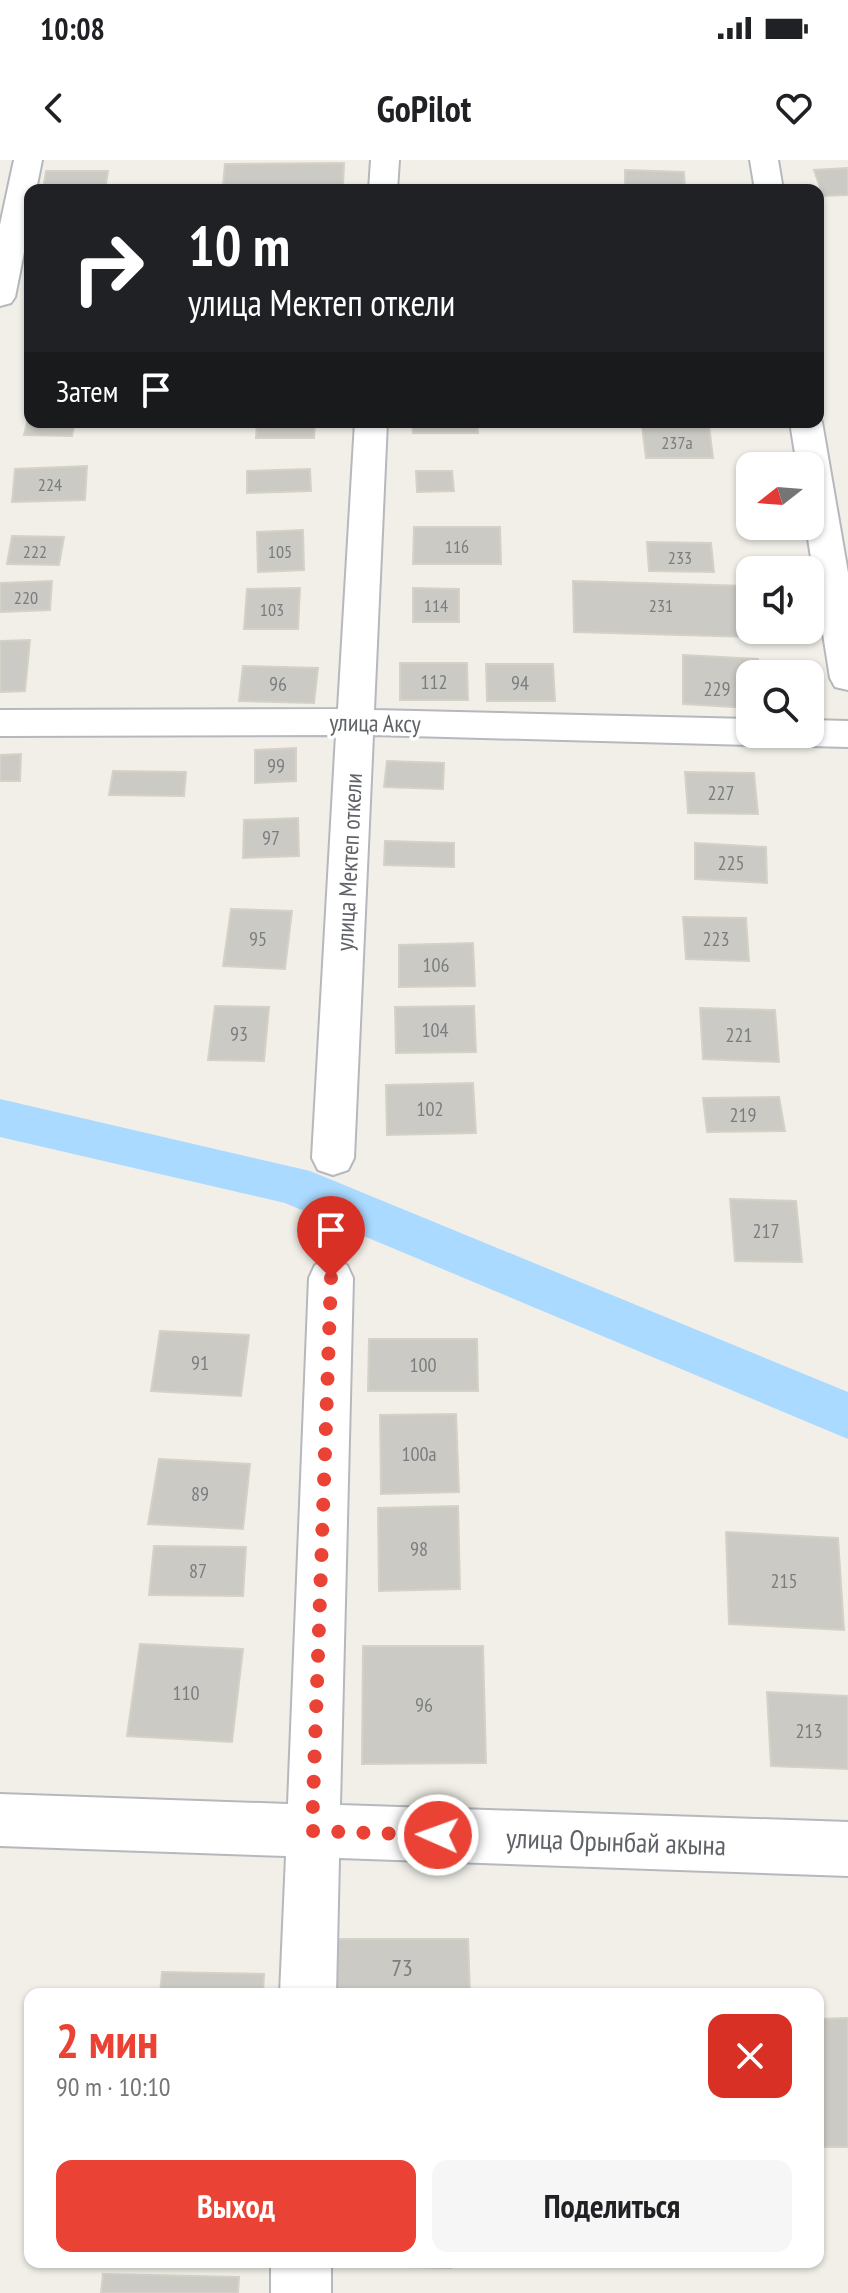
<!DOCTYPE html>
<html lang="ru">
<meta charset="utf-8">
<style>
body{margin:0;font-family:"PT Sans Narrow",sans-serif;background:#f6f6f6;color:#202124;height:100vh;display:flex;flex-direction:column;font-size:30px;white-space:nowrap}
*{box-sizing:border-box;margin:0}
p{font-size:26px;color:#757577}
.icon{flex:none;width:44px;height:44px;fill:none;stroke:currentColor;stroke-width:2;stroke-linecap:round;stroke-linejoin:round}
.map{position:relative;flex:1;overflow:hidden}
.sheet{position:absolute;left:24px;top:1828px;width:800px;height:280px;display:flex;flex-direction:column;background:#fff;border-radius:16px;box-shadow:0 2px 6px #0004}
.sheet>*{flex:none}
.top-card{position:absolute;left:24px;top:24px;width:800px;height:244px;border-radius:16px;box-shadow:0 2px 6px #0004;background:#202124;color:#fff;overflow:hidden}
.needle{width:52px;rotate:253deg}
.controls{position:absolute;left:736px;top:292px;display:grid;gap:16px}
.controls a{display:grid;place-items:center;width:88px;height:88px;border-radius:16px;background:#fff;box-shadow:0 2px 6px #0004;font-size:40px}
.pin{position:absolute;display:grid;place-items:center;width:68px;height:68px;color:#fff;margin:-82px -34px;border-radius:50% 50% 50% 0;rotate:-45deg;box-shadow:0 0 8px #0007}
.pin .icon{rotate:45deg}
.me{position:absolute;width:88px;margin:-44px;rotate:272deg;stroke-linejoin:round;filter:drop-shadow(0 0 6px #0008)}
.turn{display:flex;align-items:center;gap:28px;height:168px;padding:0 32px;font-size:36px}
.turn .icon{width:104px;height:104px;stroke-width:2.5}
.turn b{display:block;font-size:56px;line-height:68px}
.then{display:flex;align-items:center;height:76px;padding:0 32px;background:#0003;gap:16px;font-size:30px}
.round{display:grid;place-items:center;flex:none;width:84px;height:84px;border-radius:16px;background:#f6f6f6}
.head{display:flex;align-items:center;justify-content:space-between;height:136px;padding:0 32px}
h1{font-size:48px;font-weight:800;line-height:60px;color:#ea4335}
.primary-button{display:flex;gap:16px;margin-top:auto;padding:16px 32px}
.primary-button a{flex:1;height:92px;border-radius:16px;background:#ea4335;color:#fff;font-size:32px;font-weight:800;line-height:92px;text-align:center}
.primary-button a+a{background:#f6f6f6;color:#202124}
.status{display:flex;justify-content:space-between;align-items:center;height:56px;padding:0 40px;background:#fff;direction:ltr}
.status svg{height:22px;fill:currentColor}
header{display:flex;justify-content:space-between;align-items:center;height:104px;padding:0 32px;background:#fff;font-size:36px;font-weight:800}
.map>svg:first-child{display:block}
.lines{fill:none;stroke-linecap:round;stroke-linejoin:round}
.canal{fill:#aadaff;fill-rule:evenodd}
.building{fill:#cccac5;stroke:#d6d1c6;stroke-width:2}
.minor-casing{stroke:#b5b8bc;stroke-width:4}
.minor{fill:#fff;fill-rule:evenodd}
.route{stroke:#ea4335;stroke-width:14;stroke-dasharray:0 25.2}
.labels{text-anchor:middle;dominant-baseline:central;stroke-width:7;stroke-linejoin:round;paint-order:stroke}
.far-number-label{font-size:18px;fill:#7a7d7f}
.number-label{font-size:20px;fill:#7a7d7f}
.street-label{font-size:24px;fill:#5f6368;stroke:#fff}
.near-number-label{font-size:24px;fill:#7a7d7f}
.near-street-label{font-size:28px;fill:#5f6368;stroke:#fff}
</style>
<div class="status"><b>10:08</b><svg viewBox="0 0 49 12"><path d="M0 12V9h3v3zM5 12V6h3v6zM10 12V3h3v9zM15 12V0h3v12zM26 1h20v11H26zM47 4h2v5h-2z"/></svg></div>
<header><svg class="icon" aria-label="back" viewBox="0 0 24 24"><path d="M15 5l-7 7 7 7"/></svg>GoPilot<svg class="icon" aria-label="heart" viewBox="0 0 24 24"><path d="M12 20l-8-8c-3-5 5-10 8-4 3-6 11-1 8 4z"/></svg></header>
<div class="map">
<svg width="848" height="2133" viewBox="0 0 848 2133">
<rect width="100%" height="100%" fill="#f1efe8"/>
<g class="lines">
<polygon class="canal" points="0,939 310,1011 848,1232 848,1279 285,1043 0,977"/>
</g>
<g class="building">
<polygon points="344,3 343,25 223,26 225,4"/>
<polygon points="848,8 848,35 823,36 814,10"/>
<polygon points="625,10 684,12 685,30 625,30"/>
<polygon points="46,11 108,11 105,30 43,30"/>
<polygon points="30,250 30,262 75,262 72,276 24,275"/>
<polygon points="257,262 315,262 314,278 256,278"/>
<polygon points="412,262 477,262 478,273 413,273"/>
<polygon points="642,266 709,266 713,298 646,298"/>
<polygon points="87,306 85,340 12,342 15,309"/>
<polygon points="310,309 311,331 247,333 247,311"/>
<polygon points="416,311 452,311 454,331 417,332"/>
<polygon points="414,367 500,367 501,404 413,404"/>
<polygon points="303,370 304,410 258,412 257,372"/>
<polygon points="12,376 64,377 59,405 7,404"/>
<polygon points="647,382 711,383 714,412 649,411"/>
<polygon points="52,421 50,450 0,452 0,423"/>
<polygon points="573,421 747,426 751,477 574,472"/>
<polygon points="300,428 298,469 244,469 247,429"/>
<polygon points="413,428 459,429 459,462 413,462"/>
<polygon points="30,480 25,531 0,532 0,481"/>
<polygon points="683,495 758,499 759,514 750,514 750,548 683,544"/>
<polygon points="400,503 467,503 468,540 400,540"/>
<polygon points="486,504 553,504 555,541 487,541"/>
<polygon points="243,506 318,508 314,543 239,541"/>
<polygon points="296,588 296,621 255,623 255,590"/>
<polygon points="21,594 20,621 0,621 0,595"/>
<polygon points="387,601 444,603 443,629 384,627"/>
<polygon points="113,611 186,612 184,636 109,635"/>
<polygon points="685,612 754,613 758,654 688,653"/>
<polygon points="298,658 299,696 243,698 244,660"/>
<polygon points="385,681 454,683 454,707 384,705"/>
<polygon points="695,683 766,687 767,723 695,719"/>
<polygon points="231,749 292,751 285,809 223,806"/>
<polygon points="683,757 746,758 749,801 686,799"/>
<polygon points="473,783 475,826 399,827 399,785"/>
<polygon points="215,846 269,847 264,901 208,900"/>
<polygon points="474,846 476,892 396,893 395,847"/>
<polygon points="700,848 775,850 779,902 703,899"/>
<polygon points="473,923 476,973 387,975 386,925"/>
<polygon points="779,937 785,971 707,972 703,938"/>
<polygon points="730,1039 796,1041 802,1102 735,1101"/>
<polygon points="160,1171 249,1175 241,1236 151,1231"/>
<polygon points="369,1179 477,1179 478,1231 368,1231"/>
<polygon points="456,1254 459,1332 381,1334 380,1255"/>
<polygon points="159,1299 250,1304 243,1369 148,1364"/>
<polygon points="458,1346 460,1429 379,1431 378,1348"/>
<polygon points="726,1372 838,1378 844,1470 729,1464"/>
<polygon points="154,1386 246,1387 243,1436 149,1435"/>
<polygon points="140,1484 243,1489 232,1582 127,1576"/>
<polygon points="363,1486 483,1486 486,1603 362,1604"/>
<polygon points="767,1532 848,1536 848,1609 771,1606"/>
<polygon points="335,1779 468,1779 470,1834 334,1834"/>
<polygon points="162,1812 264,1814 263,1834 160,1834"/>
<polygon points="848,1858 848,1987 818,1987 818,1859"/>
<polygon points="111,2102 247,2102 247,2106"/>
<polygon points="362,2102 451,2102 451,2108 362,2106"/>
<polygon points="103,2114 239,2117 238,2133 101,2133"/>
</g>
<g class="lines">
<g class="minor-casing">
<g id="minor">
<polygon points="14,0 42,0 36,30 30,30 30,62 15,137 11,143 0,146 0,65"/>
<polygon points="371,0 399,0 397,30 369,30"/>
<polygon points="750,0 778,0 783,30 755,30"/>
<polygon points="818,256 822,262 848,413 848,530 835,527 830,518 806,366 810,366 810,306 797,306 790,262 818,262"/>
<polygon points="355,262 387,262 374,550 750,559 750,574 767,574 763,581 750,585 373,575 354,998 348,1010 333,1015 318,1010 312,998 336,575 0,576 0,550 338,549"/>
<polygon points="810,560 848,561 848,587 810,586 797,582 792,574 810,574"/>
<polygon points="331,1099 347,1105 353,1118 340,1645 848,1662 848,1716 339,1698 336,1834 280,1834 286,1696 0,1686 0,1634 288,1644 309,1118 315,1105"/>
<rect x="271" y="2102" width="60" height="31"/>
</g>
</g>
<use href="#minor" class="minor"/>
</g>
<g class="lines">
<polyline class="route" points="331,1118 312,1671 438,1675"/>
</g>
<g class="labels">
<g class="far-number-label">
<text x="677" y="282">237а</text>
<text x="50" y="324">224</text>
<text x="457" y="386">116</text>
<text x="35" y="391">222</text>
<text x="280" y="391">105</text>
<text x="680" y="397">233</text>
<text x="26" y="437">220</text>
<text x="436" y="445">114</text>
<text x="661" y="445">231</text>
<text x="272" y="449">103</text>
</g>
<g class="number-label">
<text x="434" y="522">112</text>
<text x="520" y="523">94</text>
<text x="278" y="524">96</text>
<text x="717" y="529">229</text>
<text x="276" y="606">99</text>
<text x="721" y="633">227</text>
<text x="271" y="678">97</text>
<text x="731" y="703">225</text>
<text x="258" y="779">95</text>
<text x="716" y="779">223</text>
<text x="436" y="805">106</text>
<text x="435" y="870">104</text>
<text x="239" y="874">93</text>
<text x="739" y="875">221</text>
<text x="430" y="949">102</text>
<text x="743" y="955">219</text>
<text x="766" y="1071">217</text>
<text x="200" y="1203">91</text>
<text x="423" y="1205">100</text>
<text x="419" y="1294">100а</text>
<text x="200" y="1334">89</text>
<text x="419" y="1389">98</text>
<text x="198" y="1411">87</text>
<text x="784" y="1421">215</text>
<text x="186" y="1533">110</text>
<text x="424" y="1545">96</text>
<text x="809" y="1571">213</text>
</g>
<g class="street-label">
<text transform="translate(375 563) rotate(1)">улица Аксу</text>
<text transform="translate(349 702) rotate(-87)">улица Мектеп откели</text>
</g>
<g class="near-number-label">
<text x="402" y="1807">73</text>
</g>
<g class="near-street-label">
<text transform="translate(616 1681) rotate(2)">улица Орынбай акына</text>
</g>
</g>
</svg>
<div class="controls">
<a><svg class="needle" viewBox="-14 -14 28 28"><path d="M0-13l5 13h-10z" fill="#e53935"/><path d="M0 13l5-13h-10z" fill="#757577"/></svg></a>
<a><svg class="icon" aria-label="sound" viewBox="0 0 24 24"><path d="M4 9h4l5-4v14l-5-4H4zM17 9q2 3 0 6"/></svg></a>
<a><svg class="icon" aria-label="search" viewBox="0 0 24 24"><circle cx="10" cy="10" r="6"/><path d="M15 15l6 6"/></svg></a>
</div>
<div class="pin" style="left:331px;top:1118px;background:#d93025"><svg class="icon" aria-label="arrive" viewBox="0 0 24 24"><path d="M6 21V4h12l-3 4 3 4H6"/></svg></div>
<svg class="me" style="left:438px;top:1675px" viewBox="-20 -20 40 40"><circle r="17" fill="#ea4335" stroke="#fff" stroke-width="3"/><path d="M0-11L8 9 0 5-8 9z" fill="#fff"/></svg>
<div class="top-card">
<div class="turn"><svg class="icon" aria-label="right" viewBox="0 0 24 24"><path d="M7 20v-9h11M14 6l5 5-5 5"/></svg><div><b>10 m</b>улица Мектеп откели</div></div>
<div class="then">Затем<svg class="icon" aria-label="arrive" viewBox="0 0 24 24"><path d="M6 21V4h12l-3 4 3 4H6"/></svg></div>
</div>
<section class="sheet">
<div class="head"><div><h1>2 мин</h1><p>90 m · 10:10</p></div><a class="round" style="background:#d93025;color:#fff"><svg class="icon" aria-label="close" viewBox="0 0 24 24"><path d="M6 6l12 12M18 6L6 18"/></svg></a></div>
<div class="primary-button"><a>Выход</a><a>Поделиться</a></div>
</section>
</div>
